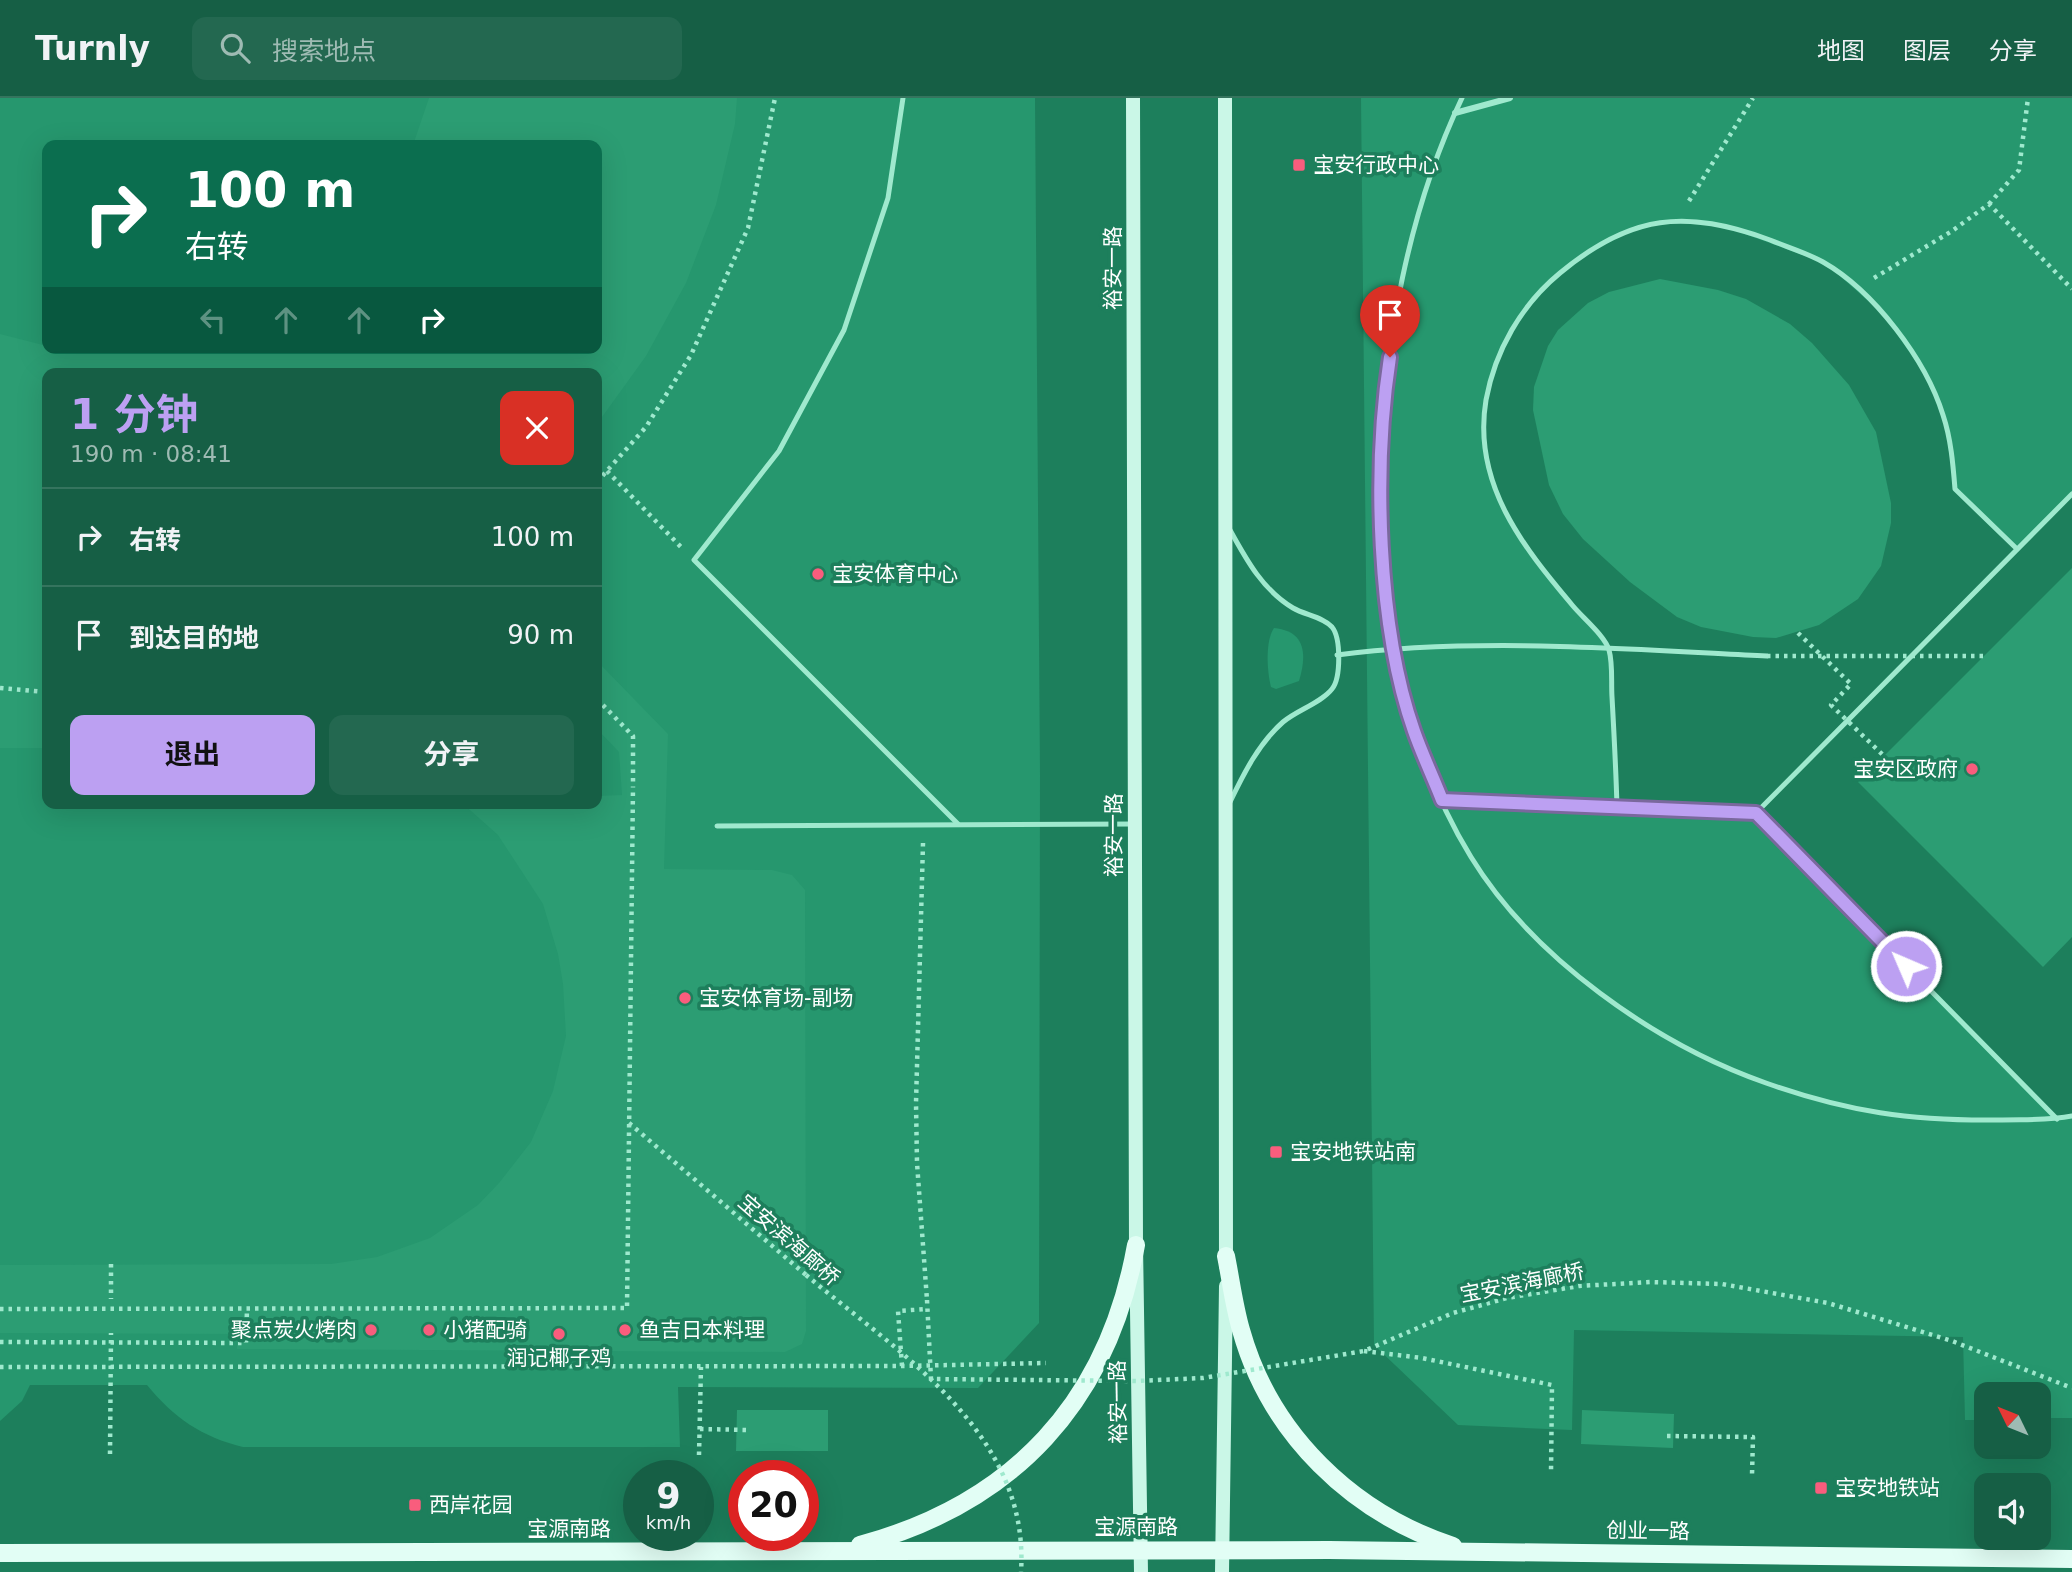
<!DOCTYPE html>
<html lang="zh">
<meta charset="utf-8">
<style>
body{margin:0;font-family:"DejaVu Sans","Noto Sans SC",sans-serif;background:#236850;color:#f1f3f6;height:100vh;display:flex;flex-direction:column;font-size:26px;white-space:nowrap}
*{box-sizing:border-box;margin:0}
p{font-size:23px;color:#9ebbb3}
.icon{flex:none;width:38px;height:38px;fill:none;stroke:currentColor;stroke-width:2;stroke-linecap:round;stroke-linejoin:round}
.map{position:relative;flex:1;overflow:hidden}
.side{position:absolute;left:42px;top:270px;width:560px;height:441px;display:flex;flex-direction:column;background:#165f45;border-radius:14px;box-shadow:0 7px 28px #0002}
.side>*{flex:none}
.banner{position:absolute;left:42px;top:42px;width:560px;height:214px;border-radius:14px;box-shadow:0 7px 28px #0002;background:#0b6e4f;color:#fff;overflow:hidden}
.needle{width:46px;rotate:313deg}
.fabs{position:absolute;left:1974px;top:1284px;display:grid;gap:14px}
.fabs a{display:grid;place-items:center;width:77px;height:77px;border-radius:14px;background:#165f45;box-shadow:0 7px 28px #0002;font-size:35px}
.speed{position:absolute;left:623px;top:1362px;display:flex;gap:14px;font-size:35px;font-weight:700;text-align:center}
.speed>*{display:grid;place-content:center;width:91px;height:91px;border-radius:50%;background:#165f45;box-shadow:0 7px 28px #0002;line-height:1}
.speed small{font-size:18px;font-weight:400}
.speed .limit{border:10px solid #d22;background:#fff;color:#111}
.pin{position:absolute;display:grid;place-items:center;width:60px;height:60px;color:#fff;margin:-72px -30px;border-radius:50% 50% 50% 0;rotate:-45deg;box-shadow:0 0 7px #0007}
.pin .icon{rotate:45deg}
.me{position:absolute;width:77px;margin:-38px;rotate:315deg;stroke-linejoin:round;filter:drop-shadow(0 0 5px #0008)}
.turn{display:flex;align-items:center;gap:24px;height:147px;padding:0 28px;font-size:32px}
.turn .icon{width:91px;height:91px;stroke-width:2.5}
.turn b{display:block;font-size:49px;line-height:60px}
.lanes{display:flex;align-items:center;height:66px;padding:0 28px;background:#0003;justify-content:center;gap:35px;direction:ltr}
.lanes .off{opacity:.35}
.round{display:grid;place-items:center;flex:none;width:74px;height:74px;border-radius:14px;background:#236850}
.headline{display:flex;align-items:center;justify-content:space-between;height:119px;padding:0 28px}
h1{font-size:42px;font-weight:700;line-height:52px;color:#bca0f2}
.cta{display:flex;gap:14px;margin-top:auto;padding:14px 28px}
.cta a{flex:1;height:80px;border-radius:14px;background:#bca0f2;color:#111;font-size:28px;font-weight:700;line-height:80px;text-align:center}
.cta a+a{background:#236850;color:#f1f3f6}
ul{padding:0;list-style:none}
li{display:flex;align-items:center;gap:21px;height:98px;padding:0 28px;border-top:2px solid #35745e}
li div{flex:1}
li b{display:block;font-size:26px}
li em{font-style:normal}
header{display:flex;align-items:center;gap:42px;box-sizing:border-box;height:98px;padding:0 35px;background:#165f45;border-bottom:2px solid #35745e}
header strong{font-size:33px}
nav{display:flex;gap:38px;margin-inline-start:auto;font-size:24px}
.search{width:490px;height:63px;background:#236850;display:flex;align-items:center;gap:18px;box-sizing:border-box;padding:0 24px;border-radius:14px;color:#9ebbb3;font-size:26px}
.map>svg:first-child{display:block}
.green{fill:#26976e;fill-rule:evenodd}
.building{fill:#2c9d73}
.lines{fill:none;stroke-linecap:round;stroke-linejoin:round}
.path{stroke:#9fe9ce;stroke-width:4.5;stroke-dasharray:3.5 5;stroke-linecap:butt}
.service{stroke:#9fe9ce;stroke-width:5}
.pedestrian{stroke:#9fe9ce;stroke-width:6}
.secondary{stroke:#caf7e7;stroke-width:14}
.primary{stroke:#e2fef5;stroke-width:18}
.path-bridge{stroke:#9fe9ce;stroke-width:4.5;stroke-dasharray:3.5 5;stroke-linecap:butt}
.route-casing{stroke:#7a689d;stroke-width:18}
.route{stroke:#bca0f2;stroke-width:12}
.poi-dot{fill:#f95d7d;stroke:#1d7f5c;stroke-width:2.5}
.labels{text-anchor:middle;dominant-baseline:central;stroke-width:7;stroke-linejoin:round;paint-order:stroke}
.poi-label{font-size:21px;fill:#fff;stroke:#1d7f5c;text-anchor:start}
.street-label{font-size:21px;fill:#fff;stroke:#1d7f5c}
</style>
<header>
<strong>Turnly</strong>
<div class="search"><svg class="icon" aria-label="search" viewBox="0 0 24 24"><circle cx="10" cy="10" r="6"/><path d="M15 15l6 6"/></svg>搜索地点</div>
<nav><a>地图</a><a>图层</a><a>分享</a></nav>
</header>
<div class="map">
<svg width="2072" height="1474" viewBox="0 0 2072 1474">
<rect width="100%" height="100%" fill="#1d7f5c"/>
<g class="green">
<path d="M0 0H1035L1040 677 1039 1225 978 1290 678 1289 680 1349H243C202 1339 174 1320 147 1287H30L22 1303 0 1323ZM47 47H597V250H47ZM47 275H597V705H47Z"/>
<polygon points="1361,0 2072,0 2072,396 2017,451 1955,391 1943,316 1929,283 1884,217 1825,165 1714,125 1677,121 1612,139 1549,184 1517,221 1495,264 1486,304 1484,347 1494,392 1511,429 1535,463 1609,551 1618,709 1756,715 2057,1021 2072,1018 2072,1320 2039,1320 2039,1297 1986,1297 1986,1322 1965,1322 1963,1239 1574,1232 1572,1332 1458,1327 1374,1247"/>
<path d="M1274 530C1306 533 1307 557 1299 583L1276 591 1271 589C1267 574 1265 543 1274 530Z"/>
</g>
<g class="building">
<polygon points="429,0 737,0 735,26 716,107 686,185 646,258 597,326 597,275 47,275 47,650 0,650 0,236 47,248 47,250 85,254 156,250 597,250 597,47 413,47"/>
<polygon points="1660,181 1718,192 1746,201 1790,226 1812,245 1849,287 1876,334 1891,405 1891,425 1881,468 1858,501 1819,527 1776,540 1753,539 1701,529 1677,519 1630,484 1583,441 1563,416 1549,387 1533,312 1534,289 1548,248 1558,232 1588,205 1609,194"/>
<polygon points="2072,470 2072,839 2043,869 1858,684"/>
<polygon points="597,563 668,636 664,771 772,772 792,777 805,792 806,1233 802,1246 785,1254 237,1251 237,1236 0,1235 0,1167 331,1166 377,1159 430,1140 478,1107 499,1085 531,1044 553,993 566,938 563,886 558,856 543,806 498,737 462,705 597,705 597,698 622,697 619,654 597,631"/>
<polygon points="737,1312 828,1312 828,1353 736,1353"/>
<polygon points="1582,1312 1674,1316 1673,1350 1581,1346"/>
</g>
<g class="lines">
<g class="path">
<polyline points="1689,103 1753,0"/>
<polyline points="1989,106 2019,72 2028,0"/>
<polyline points="1874,180 1952,133 1989,106 2072,191"/>
<polyline points="607,373 681,449"/>
<polyline points="597,384 646,329 691,257 748,130 775,0"/>
<polyline points="0,590 47,594"/>
<polyline points="597,601 633,638 633,689"/>
<polyline points="923,745 916,1005 917,1065 927,1202"/>
<polyline points="629,1025 806,1177"/>
<polyline points="111,1166 111,1201"/>
<polyline points="0,1244 246,1245 247,1211"/>
<polyline points="1364,1253 1422,1260 1552,1287 1551,1375"/>
<polyline points="902,1268 898,1213 927,1211"/>
<polyline points="0,1269 902,1268 1046,1265"/>
<polyline points="700,1331 748,1332"/>
<polyline points="1667,1338 1753,1339 1752,1377"/>
<polyline points="110,1356 111,1235"/>
<polyline points="699,1357 701,1269"/>
</g>
<g class="service">
<polyline points="903,0 888,100 844,232 779,353 694,462 958,726"/>
<path d="M1462 0C1360 213 1344 553 1471 759 1533 860 1655 946 1766 985 1848 1014 1911 1023 1998 1022 2023 1021 2048 1023 2072 1018"/>
<path d="M1230 432C1247 463 1263 492 1293 510 1305 517 1323 519 1332 529 1341 540 1341 580 1332 591 1321 605 1297 612 1283 624 1259 645 1244 675 1230 704"/>
<path d="M1337 557C1474 539 1628 551 1767 558"/>
<polyline points="1442,702 1756,715 2072,396"/>
<path d="M1617 709C1616 672 1614 635 1612 599 1611 584 1613 566 1609 552 1605 538 1583 520 1573 508 1523 449 1472 385 1486 302 1495 253 1521 207 1560 175 1631 116 1686 111 1770 142 1787 149 1807 155 1823 164 1874 193 1926 262 1943 317 1951 341 1953 366 1955 391L2017 451"/>
<polyline points="1756,715 2057,1021"/>
<polyline points="717,728 1135,726"/>
</g>
<polyline class="pedestrian" points="1455,15 1510,0"/>
<g class="secondary">
<polyline points="1133,0 1136,1147 1141,1474"/>
<polyline points="1225,0 1226,1168"/>
<polyline points="1222,1474 1226,1188"/>
</g>
<g class="primary">
<path d="M1226 1158C1231 1183 1234 1208 1241 1232 1270 1336 1352 1415 1453 1448"/>
<path d="M860 1447C1014 1405 1108 1304 1136 1147"/>
<polyline points="0,1455 1329,1452 2072,1461"/>
</g>
<g class="path-bridge">
<polyline points="1798,535 1851,586 1831,607 1884,658"/>
<polyline points="1767,558 1985,558"/>
<path d="M806 1177C900 1256 1030 1335 1021 1474"/>
<polyline points="927,1202 931,1281 1136,1283 1203,1280 1364,1253 1453,1215 1507,1200 1579,1188 1650,1184 1722,1186 1828,1205 1952,1243 2072,1290"/>
<polyline points="0,1211 627,1210 633,689"/>
</g>
</g>
<g class="lines">
<g class="route-casing">
<path id="route" d="M1390 259C1373 369 1377 528 1414 633 1422 656 1433 679 1442 702L1756 715 1906 868"/>
</g>
<use href="#route" class="route"/>
</g>
<g class="poi-dot">
<rect x="1292" y="60" width="14" height="14" rx="3.5"/>
<circle cx="818" cy="476" r="7"/>
<circle cx="1972" cy="671" r="7"/>
<circle cx="685" cy="900" r="7"/>
<rect x="1269" y="1047" width="14" height="14" rx="3.5"/>
<circle cx="371" cy="1232" r="7"/>
<circle cx="429" cy="1232" r="7"/>
<circle cx="625" cy="1232" r="7"/>
<circle cx="559" cy="1236" r="7"/>
<rect x="1814" y="1383" width="14" height="14" rx="3.5"/>
<rect x="408" y="1400" width="14" height="14" rx="3.5"/>
</g>
<g class="labels">
<g class="poi-label">
<text x="1313" y="67">宝安行政中心</text>
<text x="832" y="476">宝安体育中心</text>
<text x="1958" y="671" text-anchor="end">宝安区政府</text>
<text x="699" y="900">宝安体育场-副场</text>
<text x="1290" y="1054">宝安地铁站南</text>
<text x="357" y="1232" text-anchor="end">聚点炭火烤肉</text>
<text x="443" y="1232">小猪配骑</text>
<text x="639" y="1232">鱼吉日本料理</text>
<text x="559" y="1260" text-anchor="middle">润记椰子鸡</text>
<text x="1835" y="1390">宝安地铁站</text>
<text x="429" y="1407">西岸花园</text>
</g>
<g class="street-label">
<text transform="translate(1113 170) rotate(-90)">裕安一路</text>
<text transform="translate(1114 737) rotate(-90)">裕安一路</text>
<text transform="translate(789 1142) rotate(41)">宝安滨海廊桥</text>
<text transform="translate(1522 1185) rotate(-11)">宝安滨海廊桥</text>
<text transform="translate(1118 1304) rotate(-91)">裕安一路</text>
<text x="1136" y="1429">宝源南路</text>
<text x="569" y="1431">宝源南路</text>
<text transform="translate(1648 1433) rotate(1)">创业一路</text>
</g>
</g>
</svg>
<div class="fabs">
<a><svg class="needle" viewBox="-14 -14 28 28"><path d="M0-13l5 13h-10z" fill="#e53935"/><path d="M0 13l5-13h-10z" fill="#9ebbb3"/></svg></a>
<a><svg class="icon" aria-label="sound" viewBox="0 0 24 24"><path d="M4 9h4l5-4v14l-5-4H4zM17 9q2 3 0 6"/></svg></a>
</div>
<div class="speed"><div>9<small>km/h</small></div><div class="limit">20</div></div>
<div class="pin" style="left:1390px;top:259px;background:#d93025"><svg class="icon" aria-label="arrive" viewBox="0 0 24 24"><path d="M6 21V4h12l-3 4 3 4H6"/></svg></div>
<svg class="me" style="left:1906px;top:868px" viewBox="-20 -20 40 40"><circle r="17" fill="#bca0f2" stroke="#fff" stroke-width="3"/><path d="M0-11L8 9 0 5-8 9z" fill="#fff"/></svg>
<div class="banner">
<div class="turn"><svg class="icon" aria-label="right" viewBox="0 0 24 24"><path d="M7 20v-9h11M14 6l5 5-5 5"/></svg><div><b>100 m</b>右转</div></div>
<div class="lanes"><svg class="icon off" aria-label="left" viewBox="0 0 24 24"><path d="M17 20v-9H6M10 6l-5 5 5 5"/></svg><svg class="icon off" aria-label="ahead" viewBox="0 0 24 24"><path d="M12 20V5M6 11l6-6 6 6"/></svg><svg class="icon off" aria-label="ahead" viewBox="0 0 24 24"><path d="M12 20V5M6 11l6-6 6 6"/></svg><svg class="icon" aria-label="right" viewBox="0 0 24 24"><path d="M7 20v-9h11M14 6l5 5-5 5"/></svg></div>
</div>
<section class="side">
<div class="headline"><div><h1>1 分钟</h1><p>190 m · 08:41</p></div><a class="round" style="background:#d93025;color:#fff"><svg class="icon" aria-label="close" viewBox="0 0 24 24"><path d="M6 6l12 12M18 6L6 18"/></svg></a></div>
<ul>
<li><svg class="icon" aria-label="right" viewBox="0 0 24 24"><path d="M7 20v-9h11M14 6l5 5-5 5"/></svg><div><b>右转</b></div><em>100 m</em></li>
<li><svg class="icon" aria-label="arrive" viewBox="0 0 24 24"><path d="M6 21V4h12l-3 4 3 4H6"/></svg><div><b>到达目的地</b></div><em>90 m</em></li>
</ul>
<div class="cta"><a>退出</a><a>分享</a></div>
</section>
</div>
